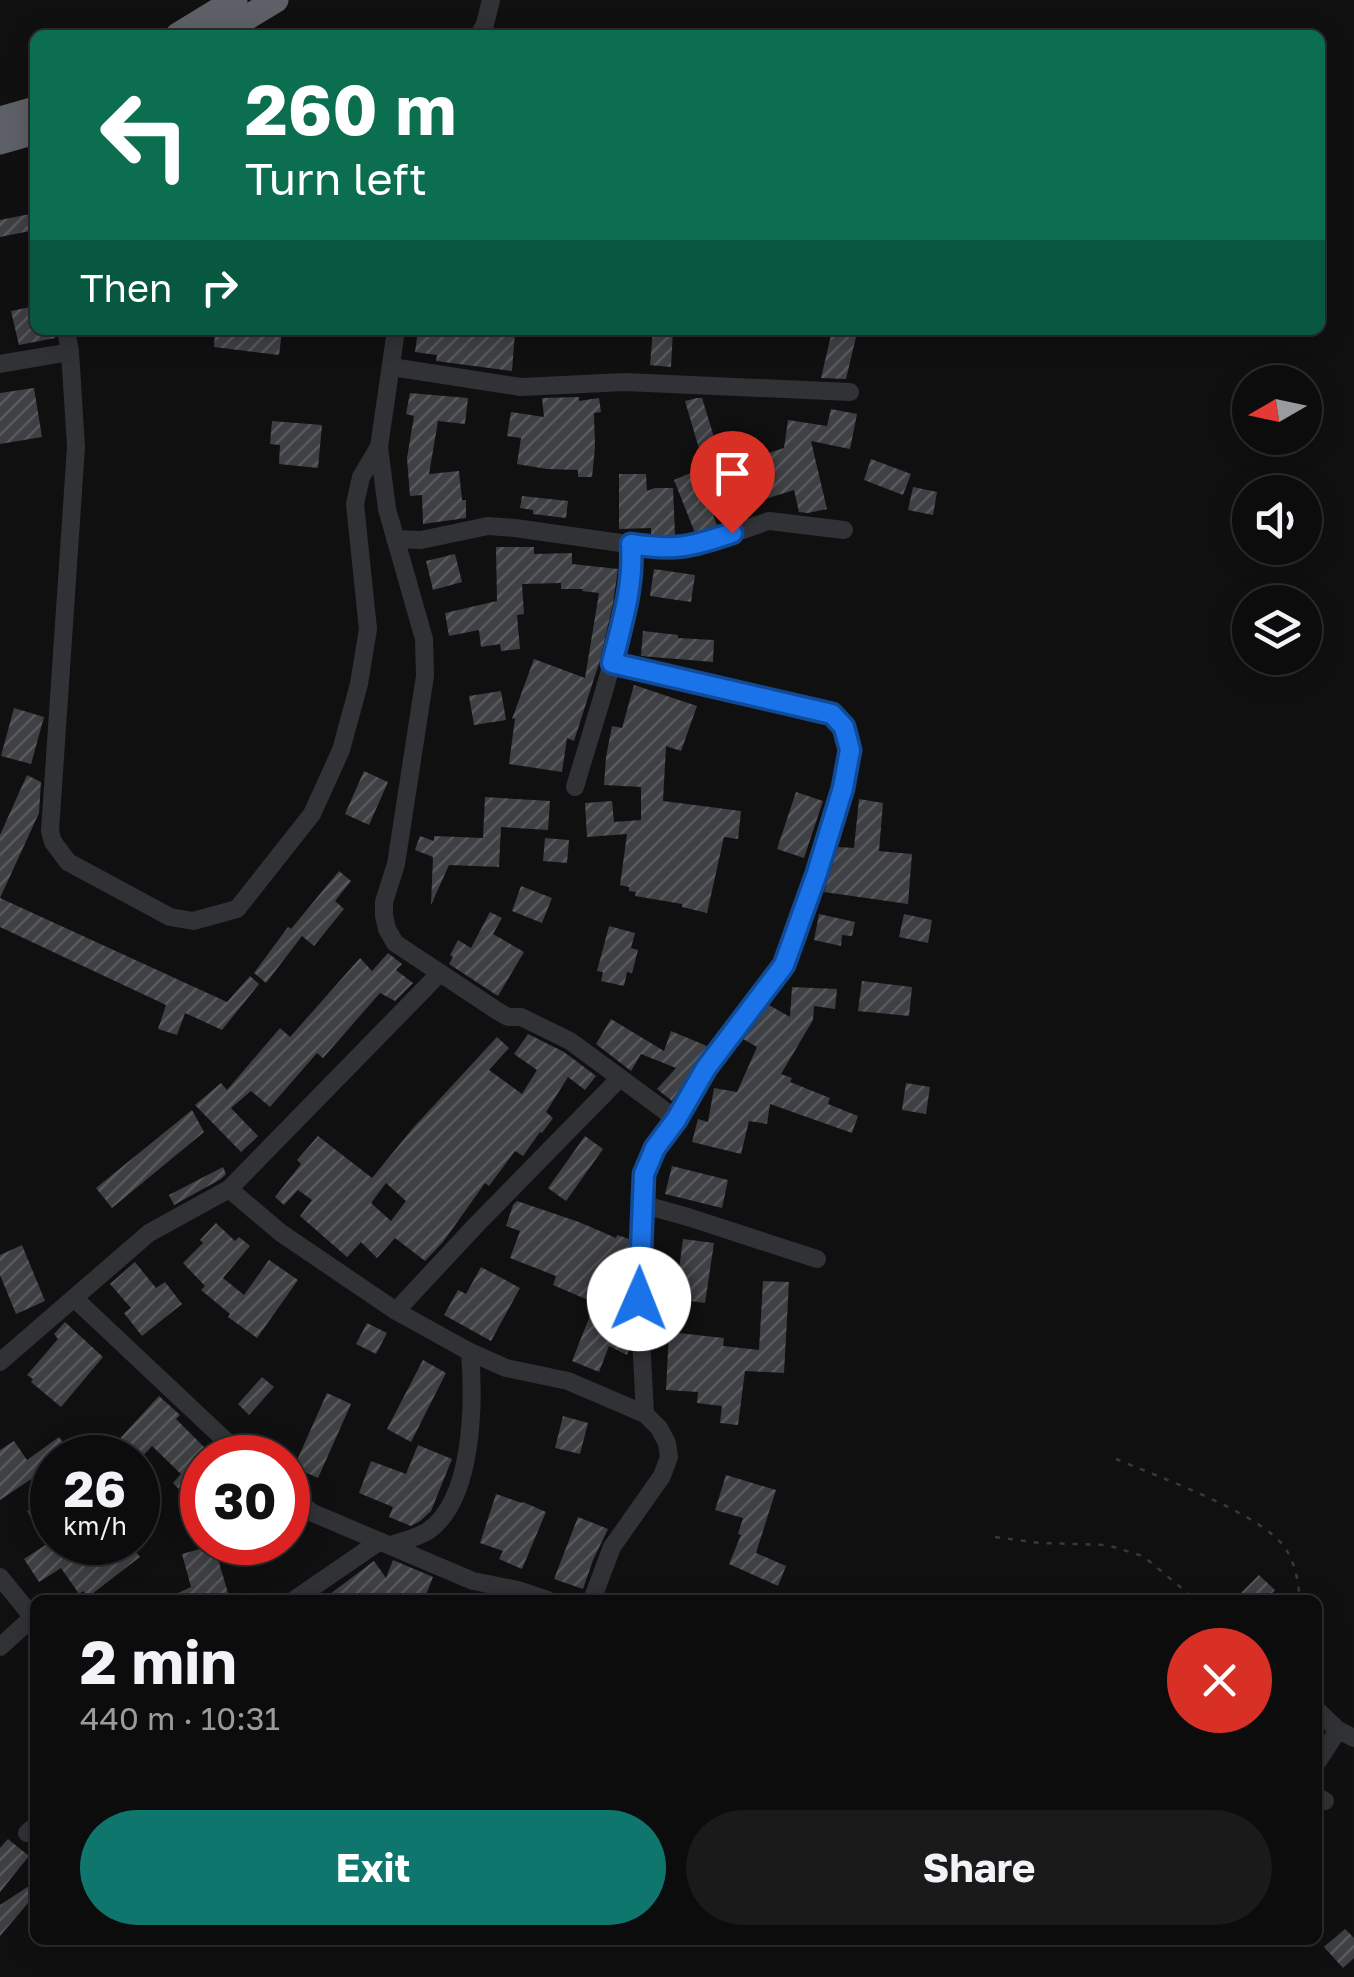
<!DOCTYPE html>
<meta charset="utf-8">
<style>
body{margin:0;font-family:"Golos Text",sans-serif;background:#1a1a1b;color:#f1f3f6;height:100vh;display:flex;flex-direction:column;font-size:38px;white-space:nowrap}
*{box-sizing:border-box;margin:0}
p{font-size:32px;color:#9a9b9d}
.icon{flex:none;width:55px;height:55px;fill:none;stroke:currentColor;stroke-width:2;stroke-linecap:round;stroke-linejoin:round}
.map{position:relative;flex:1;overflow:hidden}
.panel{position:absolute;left:30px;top:1595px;width:1292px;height:350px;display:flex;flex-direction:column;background:#0c0c0d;border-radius:15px;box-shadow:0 5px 25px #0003,0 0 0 2px #2c2c2e}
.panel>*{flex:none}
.banner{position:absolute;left:30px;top:30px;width:1295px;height:305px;border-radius:15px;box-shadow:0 5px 25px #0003,0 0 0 2px #2c2c2e;background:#0b6e4f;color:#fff;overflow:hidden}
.needle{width:65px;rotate:261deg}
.fabs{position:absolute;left:1232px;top:365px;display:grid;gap:20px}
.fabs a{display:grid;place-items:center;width:90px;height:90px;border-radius:50%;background:#0c0c0d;box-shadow:0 5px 25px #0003,0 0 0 2px #2c2c2e;font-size:50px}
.speed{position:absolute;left:30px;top:1435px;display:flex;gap:20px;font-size:50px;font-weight:700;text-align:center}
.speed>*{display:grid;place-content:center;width:130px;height:130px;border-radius:50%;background:#0c0c0d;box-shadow:0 5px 25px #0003,0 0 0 2px #2c2c2e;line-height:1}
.speed small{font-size:25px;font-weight:400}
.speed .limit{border:15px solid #d22;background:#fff;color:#111}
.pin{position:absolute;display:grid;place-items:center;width:85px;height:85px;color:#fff;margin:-102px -42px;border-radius:50% 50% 50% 0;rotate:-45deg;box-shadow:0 0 10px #0007}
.pin .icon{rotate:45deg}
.me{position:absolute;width:110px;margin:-55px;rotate:1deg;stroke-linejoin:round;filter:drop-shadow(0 0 8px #0008)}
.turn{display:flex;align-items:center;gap:35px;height:210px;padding:0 50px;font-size:45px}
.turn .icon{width:130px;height:130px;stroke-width:2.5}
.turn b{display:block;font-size:70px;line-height:85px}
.then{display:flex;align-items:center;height:95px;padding:0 50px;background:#0003;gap:20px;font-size:38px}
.round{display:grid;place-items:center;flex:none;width:105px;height:105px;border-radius:52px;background:#1a1a1b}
.headline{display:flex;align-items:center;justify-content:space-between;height:170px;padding:0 50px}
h1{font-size:60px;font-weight:700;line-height:75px}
.primary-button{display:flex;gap:20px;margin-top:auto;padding:20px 50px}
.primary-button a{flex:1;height:115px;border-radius:60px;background:#0f766e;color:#fff;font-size:40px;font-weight:700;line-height:115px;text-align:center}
.primary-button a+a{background:#1a1a1b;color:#f1f3f6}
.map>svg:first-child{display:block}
.building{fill:url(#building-hatch);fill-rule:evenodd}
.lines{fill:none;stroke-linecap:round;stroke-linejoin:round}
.path{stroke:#37393d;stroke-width:2.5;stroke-dasharray:5 8;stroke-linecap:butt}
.minor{stroke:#313236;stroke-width:18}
.highway{stroke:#5e6067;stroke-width:25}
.route-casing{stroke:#114b97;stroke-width:25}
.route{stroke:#1a73e8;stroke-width:18}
</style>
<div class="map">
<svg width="1354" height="1977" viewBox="0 0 1354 1977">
<defs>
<pattern id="building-hatch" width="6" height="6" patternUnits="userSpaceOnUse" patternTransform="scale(2.5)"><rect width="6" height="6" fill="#3f4044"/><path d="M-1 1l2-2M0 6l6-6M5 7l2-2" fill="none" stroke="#58595d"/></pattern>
</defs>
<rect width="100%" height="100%" fill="#101011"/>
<g class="building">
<polygon points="35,213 35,230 0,237 0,220"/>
<polygon points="35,306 35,330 54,330 55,338 19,345 11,311"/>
<polygon points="215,330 282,331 279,355 214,347"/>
<polygon points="418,330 515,332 512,371 436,361 437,355 415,352"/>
<polygon points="653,330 673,330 671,367 650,365"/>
<polygon points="832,331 856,337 846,379 821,378"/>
<polygon points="34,388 42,437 0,444 0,393"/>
<polygon points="410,393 468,398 465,424 438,421 429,474 459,471 462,500 466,500 466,518 423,524 422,495 410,496 407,458 414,416 406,414"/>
<polygon points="579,397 579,401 599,398 601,412 594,413 595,447 592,477 578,477 578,470 547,469 517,464 521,438 507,436 511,412 544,417 542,398"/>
<polygon points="697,398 702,398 717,447 700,452 685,401"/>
<polygon points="831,409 857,414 850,449 811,441 827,509 808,513 799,512 794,490 762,500 761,498 713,515 717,525 695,533 674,480 695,471 704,494 754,477 749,459 784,448 788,420 827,426"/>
<polygon points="272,421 322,425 318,468 279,464 280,445 270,444"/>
<polygon points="871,459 911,474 903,495 864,480"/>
<polygon points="619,474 646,474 647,491 655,488 673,488 675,535 651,535 651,528 619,529"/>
<polygon points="913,487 937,492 933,515 908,510"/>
<polygon points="522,496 568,501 566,518 533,514 533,510 520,508"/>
<polygon points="496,547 534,547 534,554 572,553 572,564 618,569 613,604 600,660 574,741 567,738 562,772 509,764 515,718 512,719 534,659 585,678 599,593 582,591 583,589 561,589 561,583 522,584 524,614 517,615 520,649 501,651 500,644 481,647 479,630 449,636 445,613 497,601"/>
<polygon points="455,554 462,582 433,590 426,561"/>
<polygon points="654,569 695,575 691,602 650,596"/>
<polygon points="643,631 678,635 678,638 714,640 713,662 641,656"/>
<polygon points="634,685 697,706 681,751 666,746 663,801 741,811 738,839 724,837 707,913 682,907 682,904 635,896 636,892 629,891 629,887 620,885 627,834 587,837 585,803 612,801 614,822 641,820 641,787 604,785 606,757 612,726 622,728"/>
<polygon points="501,691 506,720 474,725 469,696"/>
<polygon points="14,708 44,717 31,764 1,756"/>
<polygon points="364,771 388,782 369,825 345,814"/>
<polygon points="27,775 41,782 39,813 0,898 227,1002 250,976 259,984 222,1030 185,1013 177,1035 158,1029 166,1005 0,927 0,835"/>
<polygon points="796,792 823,801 804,858 777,849"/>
<polygon points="485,797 550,801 548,830 501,827 499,867 449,865 431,905 433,857 415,850 420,836 434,841 434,836 483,838"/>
<polygon points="859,799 883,803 879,851 912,854 908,904 824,892 838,847 854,848"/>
<polygon points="545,838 569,840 567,863 543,861"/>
<polygon points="339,871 351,881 335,901 344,909 314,946 302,936 266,983 254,973 288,927 291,929"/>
<polygon points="521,886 552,898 542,923 512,911"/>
<polygon points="490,912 502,918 493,934 524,952 498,996 449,964 453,957 450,955 458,940 471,948"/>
<polygon points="819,914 855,922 852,936 842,935 841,946 814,940"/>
<polygon points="904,914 932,920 928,943 899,937"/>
<polygon points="609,926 635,933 631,948 638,950 632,973 627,972 624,986 601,981 603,972 597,971"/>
<polygon points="388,953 402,964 396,970 413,983 395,1001 380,993 323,1058 317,1053 270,1107 251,1091 231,1108 258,1136 241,1152 195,1105 221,1083 227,1090 280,1028 290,1037 360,958 372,971"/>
<polygon points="862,981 912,987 909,1016 858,1011"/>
<polygon points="792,987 837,989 835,1009 814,1006 813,1020 781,1074 792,1078 790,1082 830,1098 828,1104 858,1116 852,1133 770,1104 767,1124 749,1121 741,1154 692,1142 698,1119 708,1122 714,1088 737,1092 757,1047 743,1039 769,1005 790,1017"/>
<polygon points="611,1019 664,1051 671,1031 707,1046 672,1101 657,1089 676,1068 641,1054 631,1071 596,1044"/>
<path d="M528 1034 564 1052 596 1076 585 1090 568 1077 546 1112 553 1118 542 1133 540 1132 523 1156 515 1151 489 1186 485 1183 443 1242 425 1261 395 1238 377 1258 361 1242 347 1257 300 1216 312 1200 298 1190 284 1205 275 1197 301 1164 297 1160 318 1136 372 1178 413 1128 497 1037 509 1048 489 1070 522 1094 537 1070 514 1054ZM386 1183 406 1201 391 1221 371 1203Z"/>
<polygon points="906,1083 930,1087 926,1114 902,1110"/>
<polygon points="192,1110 204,1132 112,1208 96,1188"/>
<polygon points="585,1136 603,1149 566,1201 548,1188"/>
<polygon points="672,1166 728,1180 722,1208 665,1194"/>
<polygon points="223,1167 226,1174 221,1179 174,1205 169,1195"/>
<polygon points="517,1201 579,1222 616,1238 617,1235 629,1239 628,1267 624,1278 627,1279 627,1293 619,1316 628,1320 629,1349 627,1355 609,1346 599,1372 572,1361 595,1303 553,1285 556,1276 510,1258 520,1231 506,1226 513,1205"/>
<polygon points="216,1223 235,1241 239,1237 250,1246 223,1278 244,1295 269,1260 298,1280 257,1338 228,1317 230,1314 201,1290 205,1286 183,1263 203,1243 200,1240"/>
<polygon points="683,1239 714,1243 705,1303 675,1299"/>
<polygon points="22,1245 45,1301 16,1314 0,1275 0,1255"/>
<polygon points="135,1262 156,1288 165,1282 182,1304 142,1336 124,1313 131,1308 110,1284"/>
<polygon points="481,1267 520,1288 491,1341 444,1315 458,1290 466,1294"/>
<polygon points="763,1281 789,1282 784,1373 745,1371 738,1425 720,1423 722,1406 697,1403 698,1392 666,1390 669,1332 724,1338 723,1346 759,1350"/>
<polygon points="65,1322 103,1357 61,1407 31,1382 33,1379 27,1375 58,1339 54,1334"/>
<polygon points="367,1323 387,1333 376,1354 356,1344"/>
<polygon points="423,1360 446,1373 411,1442 387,1429"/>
<polygon points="262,1377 274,1387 249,1415 238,1404"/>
<polygon points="327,1393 351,1404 318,1478 294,1467"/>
<polygon points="159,1396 180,1415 176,1419 215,1458 202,1458 202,1513 173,1483 181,1474 152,1446 141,1458 125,1458 113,1446"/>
<polygon points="563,1416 588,1423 580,1454 555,1448"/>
<polygon points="59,1437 70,1452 63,1458 52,1458 52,1465 0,1500 0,1450 14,1441 27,1460"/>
<polygon points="418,1445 452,1459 431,1511 420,1521 411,1526 389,1517 393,1507 359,1493 371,1461 406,1474"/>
<polygon points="726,1475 776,1490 756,1553 786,1566 778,1586 729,1564 741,1535 738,1534 743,1518 715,1510"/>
<polygon points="496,1494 522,1503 523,1502 546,1512 522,1569 499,1559 503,1551 480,1543"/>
<polygon points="52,1495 52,1542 128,1542 140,1557 88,1597 83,1591 79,1594 61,1568 39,1582 24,1559 47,1544 27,1511"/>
<polygon points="578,1517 608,1529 593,1560 583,1589 554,1579"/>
<polygon points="214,1545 230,1600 163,1600 191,1587 182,1554"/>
<polygon points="393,1560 433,1577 424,1600 384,1600 366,1593 357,1600 322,1600 374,1561 386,1578"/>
<polygon points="1259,1575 1275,1590 1266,1600 1234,1600"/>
<polygon points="8,1839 29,1856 0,1892 0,1848"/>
<polygon points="35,1882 35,1895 0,1936 0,1905"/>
<polygon points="1345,1929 1354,1938 1354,1958 1343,1968 1324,1947"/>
</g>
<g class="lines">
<g class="path">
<path d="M1116 1459C1156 1476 1263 1514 1285 1548 1296 1564 1298 1582 1300 1600"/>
<polyline points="995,1537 1040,1543 1107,1545 1143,1556 1196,1600"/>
</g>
<g class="minor">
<polyline points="479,35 485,24 491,0"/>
<polyline points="66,330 70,352 76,447 50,831 53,842 68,862 170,917 193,921 237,909 312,814 341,750 359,684 368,629 355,504 361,477 379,447"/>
<polyline points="396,330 379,447 387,509 424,639 425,676 396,864 384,902 384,915 387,929 395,943 499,1012 508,1017 521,1017 570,1041 676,1119"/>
<polyline points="0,364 70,352"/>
<polyline points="392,367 521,387 625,382 850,392"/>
<polyline points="395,539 421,540 488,526 515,528 663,549 695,546 769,521 844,530"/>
<polyline points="612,663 831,714 844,727 849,750 843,787 817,873 784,965 706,1068 676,1119 655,1148 644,1173 639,1299 645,1414"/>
<path d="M575 787C589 739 605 692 617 644 625 610 633 579 631 544"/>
<polyline points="229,1189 281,1233 396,1311 470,1352 506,1368 568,1381 645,1414 659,1428 667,1443 669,1457 662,1476 612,1547 592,1600"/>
<polyline points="641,1204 688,1217 817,1259"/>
<polyline points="74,1298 244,1458"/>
<polyline points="396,1311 477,1224 619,1079"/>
<polyline points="0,1362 149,1233 229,1189 439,974"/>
<polyline points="288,1495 313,1513 473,1581 518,1590 548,1600"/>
<path d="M391 1545C402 1541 417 1538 428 1531 474 1499 474 1402 470 1352"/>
<polyline points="0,1577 35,1620"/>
<polyline points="294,1600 380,1541"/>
<polyline points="0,1647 33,1617"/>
<polyline points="1318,1711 1338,1730 1354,1738"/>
<polyline points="1318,1761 1338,1730"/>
<polyline points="1318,1797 1325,1801"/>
<polyline points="27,1833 35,1826"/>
</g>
<g class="highway">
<polyline points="178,35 235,0"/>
<polyline points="218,35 276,0"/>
<polyline points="0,119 35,109"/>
<polyline points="0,142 35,132"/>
</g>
</g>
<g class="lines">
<g class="route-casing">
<path id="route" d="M639 1299 644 1174 655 1148 676 1120 706 1068 784 965 817 873 843 788 850 750 844 727 832 714 612 663C622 623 634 585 631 544 675 551 691 547 732 533"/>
</g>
<use href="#route" class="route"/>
</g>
</svg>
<div class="fabs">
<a><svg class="needle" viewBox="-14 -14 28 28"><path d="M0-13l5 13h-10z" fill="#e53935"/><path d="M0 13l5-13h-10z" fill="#9a9b9d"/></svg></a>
<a><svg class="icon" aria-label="sound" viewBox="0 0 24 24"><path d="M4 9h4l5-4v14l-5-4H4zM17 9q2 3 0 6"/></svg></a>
<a><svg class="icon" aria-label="layers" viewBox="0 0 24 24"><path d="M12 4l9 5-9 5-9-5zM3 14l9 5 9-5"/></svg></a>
</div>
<div class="speed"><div>26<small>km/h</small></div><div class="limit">30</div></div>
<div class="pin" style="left:732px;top:533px;background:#d93025"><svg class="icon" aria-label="arrive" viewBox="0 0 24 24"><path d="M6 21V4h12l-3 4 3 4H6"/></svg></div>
<svg class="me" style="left:639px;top:1299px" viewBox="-20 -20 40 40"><circle r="19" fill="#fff"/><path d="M0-13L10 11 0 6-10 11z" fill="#1a73e8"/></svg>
<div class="banner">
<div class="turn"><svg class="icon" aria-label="left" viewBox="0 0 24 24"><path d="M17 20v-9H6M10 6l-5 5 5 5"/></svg><div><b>260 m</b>Turn left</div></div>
<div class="then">Then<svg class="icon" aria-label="right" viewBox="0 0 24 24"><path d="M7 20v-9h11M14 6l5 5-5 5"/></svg></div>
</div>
<section class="panel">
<div class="headline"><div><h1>2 min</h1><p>440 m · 10:31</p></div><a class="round" style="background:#d93025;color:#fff"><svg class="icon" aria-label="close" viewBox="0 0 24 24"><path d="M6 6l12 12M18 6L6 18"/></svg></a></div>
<div class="primary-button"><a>Exit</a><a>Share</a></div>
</section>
</div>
